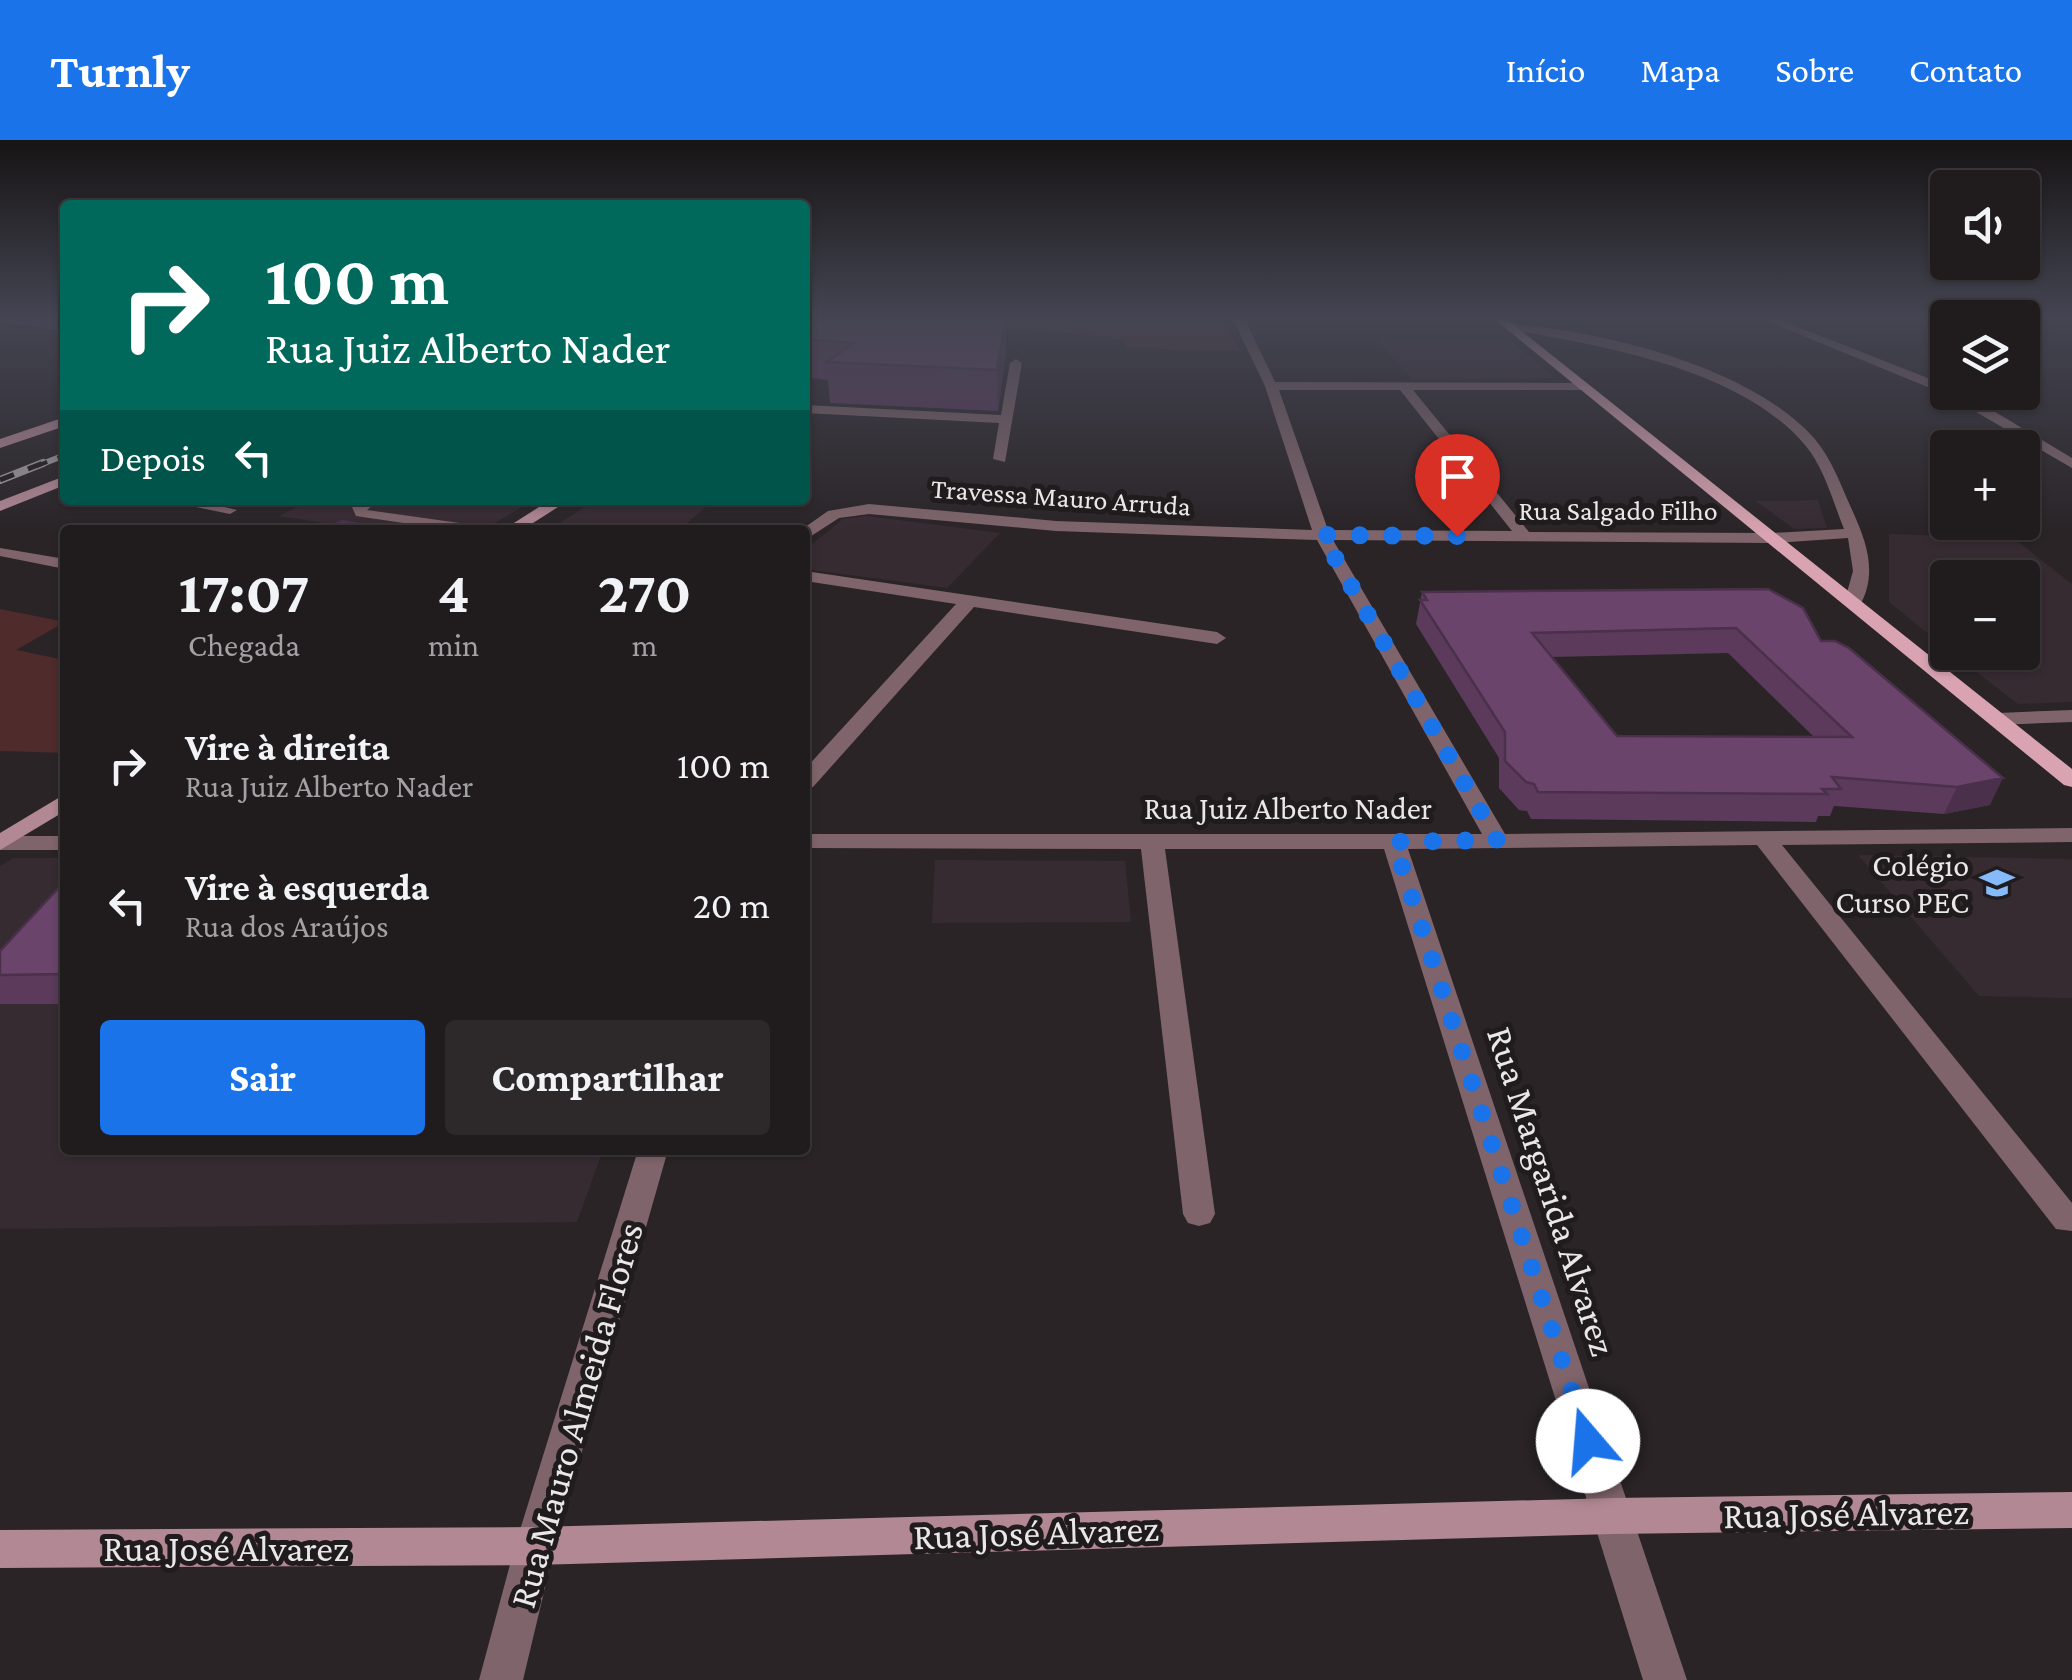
<!DOCTYPE html>
<html lang="pt">
<meta charset="utf-8">
<style>
body{margin:0;font-family:"Crimson Pro",serif;background:#2d282a;color:#f1f3f6;height:100vh;display:flex;flex-direction:column;font-size:38px;white-space:nowrap}
*{box-sizing:border-box;margin:0}
p{font-size:32px;color:#a2a1a4}
.icon{flex:none;width:55px;height:55px;fill:none;stroke:currentColor;stroke-width:2;stroke-linecap:round;stroke-linejoin:round}
.map{position:relative;flex:1;overflow:hidden}
.side{position:absolute;left:60px;top:385px;width:750px;height:630px;display:flex;flex-direction:column;background:#201b1d;border-radius:10px;box-shadow:0 2px 8px #0004,0 0 0 2px #3d393b}
.side>*{flex:none}
.hud{position:absolute;left:60px;top:60px;width:750px;height:305px;border-radius:10px;box-shadow:0 2px 8px #0004,0 0 0 2px #3d393b;background:#00695c;color:#fff;overflow:hidden}
.tools{position:absolute;left:1930px;top:30px;display:grid;gap:20px}
.tools a{display:grid;place-items:center;width:110px;height:110px;border-radius:10px;background:#201b1d;box-shadow:0 2px 8px #0004,0 0 0 2px #3d393b;font-size:50px}
.pin{position:absolute;display:grid;place-items:center;width:85px;height:85px;color:#fff;margin:-102px -42px;border-radius:50% 50% 50% 0;rotate:-45deg;box-shadow:0 0 10px #0007}
.pin .icon{rotate:45deg}
.me{position:absolute;width:110px;margin:-55px;rotate:342deg;stroke-linejoin:round;filter:drop-shadow(0 0 8px #0008)}
.turn{display:flex;align-items:center;gap:35px;height:210px;padding:0 40px;font-size:45px}
.turn .icon{width:130px;height:130px;stroke-width:2.5}
.turn b{display:block;font-size:70px;line-height:85px}
.then{display:flex;align-items:center;height:95px;padding:0 40px;background:#0003;gap:20px;font-size:38px}
.eta{display:flex;justify-content:space-evenly;align-items:center;height:170px;text-align:center}
.eta b{font-size:60px;font-weight:700;line-height:70px}
.action{display:flex;gap:20px;margin-top:auto;padding:20px 40px}
.action a{flex:1;height:115px;border-radius:10px;background:#1a73e8;color:#fff;font-size:40px;font-weight:700;line-height:115px;text-align:center}
.action a+a{background:#2d282a;color:#f1f3f6}
ul{padding:0;list-style:none}
li{display:flex;align-items:center;gap:30px;height:140px;padding:0 40px}
li div{flex:1}
li b{display:block;font-size:38px}
li em{font-style:normal}
header{display:flex;align-items:center;gap:60px;box-sizing:border-box;height:140px;padding:0 50px;background:#1a73e8;color:#fff}
header strong{font-size:48px}
nav{display:flex;gap:55px;margin-inline-start:auto;font-size:35px}
.map>svg:first-child{display:block}
.built{fill:#372b32}
.green{fill:#4f2b2c}
.lines{fill:none;stroke-linecap:round;stroke-linejoin:round}
.lane{fill:#7f656b;fill-rule:evenodd}
.street{fill:#7f656b;fill-rule:evenodd}
.secondary{fill:#b18893;fill-rule:evenodd}
.primary{fill:#d9a3b1;fill-rule:evenodd}
.rail-far1-casing{stroke:#a09c9e;stroke-width:6}
.rail-casing{stroke:#a09c9e;stroke-width:8}
.rail-far1{stroke:#201b1d;stroke-width:4;stroke-dasharray:11;stroke-linecap:butt}
.rail{stroke:#201b1d;stroke-width:5;stroke-dasharray:15;stroke-linecap:butt}
.wall{fill:#5b3a5c;fill-rule:evenodd}
.shaded-wall{fill:#4a304b}
.building{fill:#6a446b;stroke:#4a304b;stroke-width:2.5;fill-rule:evenodd}
.route{stroke:#1a73e8;stroke-width:18;stroke-dasharray:0 32.4}
.labels{text-anchor:middle;dominant-baseline:central;stroke-width:10;stroke-linejoin:round;paint-order:stroke}
.far-street-label{font-size:28px;fill:#eae7e9;stroke:#201b1d}
.street-label{font-size:32px;fill:#eae7e9;stroke:#201b1d}
.poi-label{font-size:32px;fill:#eae7e9;stroke:#201b1d;text-anchor:end}
.near-street-label{font-size:38px;fill:#eae7e9;stroke:#201b1d}
</style>
<header>
<strong>Turnly</strong>
<nav><a>Início</a><a>Mapa</a><a>Sobre</a><a>Contato</a></nav>
</header>
<div class="map">
<svg width="2072" height="1540" viewBox="0 0 2072 1540">
<rect width="100%" height="100%" fill="#2a2427"/>
<g class="built">
<polygon points="1509,199 1555,238 1412,240 1377,199"/>
<polygon points="311,360 534,360 483,390 368,390 279,376"/>
<polygon points="596,360 714,360 679,390 550,389"/>
<polygon points="1818,360 1827,388 1794,389 1756,361"/>
<polygon points="867,376 1000,393 947,448 805,429 805,410 843,379"/>
<polygon points="1889,394 2013,398 2072,444 2072,562 2018,564 1952,513 2022,512 2022,438 1948,438 1947,509 1889,462"/>
<polygon points="1858,715 2072,719 2072,858 1979,856"/>
<polygon points="13,718 65,718 65,1010 603,1010 577,1082 0,1089 0,726"/>
<polygon points="935,720 1125,721 1131,782 932,783"/>
</g>
<g class="green">
<polygon points="953,177 1224,177 1239,211 1126,208 1125,199 946,182"/>
<polygon points="0,469 65,482 16,510 65,520 65,613 0,611"/>
</g>
<g class="lines">
<g class="lane">
<polygon points="162,360 195,360 237,370 230,374"/>
<polygon points="362,360 379,360 367,370 481,386 488,390 451,390 356,376 352,367"/>
<polygon points="0,408 65,419 65,429 0,416"/>
</g>
<g class="street">
<path d="M1232 177H1244L1275 242 1587 243V249L1583 250H1413L1529 392 1773 393 1844 389C1833 362 1824 327 1805 305 1740 228 1599 205 1506 189L1510 184C1603 191 1749 226 1814 298 1832 319 1842 348 1853 372 1867 403 1878 435 1859 467L1853 468 1844 463 1853 431 1848 398 1773 403 1333 400 1505 694 2072 688V702L1782 705 2072 1063V1091L2056 1089 1757 705 1408 709 1687 1540H1643L1384 709H1165L1215 1074 1210 1083 1199 1086 1188 1083 1183 1074 1141 709 805 708V694H1482L1317 400 1056 391 869 374 839 378 805 400V390H801L828 371 869 364 1056 381 1312 390 1265 246ZM1279 250H1400L1512 391 1328 390Z"/>
<polygon points="1757,177 1772,177 1948,246 1948,252 1962,252 2072,318 2072,328 1947,255"/>
<polygon points="1016,219 1022,223 1005,322 993,319 999,283 805,273 805,265 1001,275 1010,223"/>
<polygon points="805,431 1217,492 1226,498 1217,504 974,467 813,647 805,649 805,629 956,464 805,441"/>
<polygon points="2072,570 2072,582 1998,585 1988,579 1998,573"/>
<rect x="0" y="696" width="65" height="14"/>
<polygon points="638,1010 668,1010 555,1406 523,1540 479,1540 515,1406"/>
</g>
<g class="secondary">
<polygon points="65,277 65,286 0,308 0,299"/>
<polygon points="65,336 65,345 0,371 0,361"/>
<polygon points="550,360 569,360 522,390 503,390"/>
<polygon points="65,654 65,671 0,710 0,693"/>
<polygon points="2072,1352 2072,1388 1613,1394 535,1425 0,1428 0,1390 535,1387 1613,1358"/>
</g>
<polygon class="primary" points="1492,177 1504,177 2072,629 2072,647 2064,645"/>
<g class="rail-far1-casing">
<polyline id="rail-far1" points="37,326 65,315"/>
</g>
<g class="rail-casing">
<polyline id="rail" points="0,340 43,323"/>
</g>
<use href="#rail-far1" class="rail-far1"/>
<use href="#rail" class="rail"/>
</g>
<g class="wall">
<polygon points="0,177 65,177 65,191 0,182"/>
<polygon points="805,177 1006,212 998,271 830,263 828,240 805,237"/>
<path d="M1768 449 1990 665 1944 674 1834 666 1830 676H1818L1816 682 1531 679 1527 671 1519 670 1499 648V618L1416 484 1422 452ZM1728 513 1814 597 1617 596 1552 517Z"/>
<polygon points="65,741 65,864 0,864 0,811"/>
</g>
<g class="shaded-wall">
<polygon points="1006,177 1006,212 998,271 997,230"/>
<polygon points="2003,638 1990,665 1944,674 1957,647"/>
</g>
<g class="building">
<polygon points="805,177 823,177 805,188"/>
<polygon points="823,177 1005,177 997,230 827,222 853,203 805,199 805,188"/>
<polygon points="342,381 393,390 323,390"/>
<path d="M1768 449 1803 468 1821 501H1835L1849 508 2003 638 1957 647 1832 637 1841 649H1822L1827 654 1538 652 1534 644 1526 642 1505 621V592L1420 460H1427L1422 452ZM1736 488 1852 597 1617 596 1532 493Z"/>
<polygon points="65,741 65,834 0,835 0,811"/>
</g>
<linearGradient id="sky" x2="0" y2="1"><stop stop-color="#171415"/><stop offset="0.45" stop-color="#444552"/><stop offset="1" stop-color="#444552" stop-opacity="0"/></linearGradient>
<rect width="2072" height="393" fill="url(#sky)"/>
<g class="lines">
<polyline class="route" points="1457,396 1322,395 1497,700 1394,702 1588,1301"/>
</g>
<defs>
<g id="school-bare" transform="scale(2.7)"><path d="M0-5L7-2L0 1L-7-2ZM-4 1L0 2.5L4 1V4Q0 6-4 4Z" fill="#86bbfb" stroke="#201b1d" stroke-width="2.5" paint-order="stroke"/></g>
</defs>
<g fill-rule="evenodd">
<use href="#school-bare" x="1997" y="743"/>
</g>
<g class="labels">
<g class="far-street-label">
<text transform="translate(1061 357) rotate(4)">Travessa Mauro Arruda</text>
<text x="1618" y="370">Rua Salgado Filho</text>
</g>
<g class="street-label">
<text x="1288" y="668">Rua Juiz Alberto Nader</text>
</g>
<g class="poi-label">
<text x="1969" y="725">Colégio<tspan x="1969" dy="37">Curso PEC</tspan></text>
</g>
<g class="near-street-label">
<text transform="translate(1552 1051) rotate(72)">Rua Margarida Alvarez</text>
<text transform="translate(576 1275) rotate(-74)">Rua Mauro Almeida Flores</text>
<text transform="translate(1846 1373) rotate(-1)">Rua José Alvarez</text>
<text transform="translate(1036 1392) rotate(-2)">Rua José Alvarez</text>
<text x="226" y="1408">Rua José Alvarez</text>
</g>
</g>
</svg>
<div class="tools">
<a><svg class="icon" aria-label="sound" viewBox="0 0 24 24"><path d="M4 9h4l5-4v14l-5-4H4zM17 9q2 3 0 6"/></svg></a>
<a><svg class="icon" aria-label="layers" viewBox="0 0 24 24"><path d="M12 4l9 5-9 5-9-5zM3 14l9 5 9-5"/></svg></a>
<a>+</a>
<a>−</a>
</div>
<div class="pin" style="left:1457px;top:396px;background:#d93025"><svg class="icon" aria-label="arrive" viewBox="0 0 24 24"><path d="M6 21V4h12l-3 4 3 4H6"/></svg></div>
<svg class="me" style="left:1588px;top:1301px" viewBox="-20 -20 40 40"><circle r="19" fill="#fff"/><path d="M0-13L10 11 0 6-10 11z" fill="#1a73e8"/></svg>
<div class="hud">
<div class="turn"><svg class="icon" aria-label="right" viewBox="0 0 24 24"><path d="M7 20v-9h11M14 6l5 5-5 5"/></svg><div><b>100 m</b>Rua Juiz Alberto Nader</div></div>
<div class="then">Depois<svg class="icon" aria-label="left" viewBox="0 0 24 24"><path d="M17 20v-9H6M10 6l-5 5 5 5"/></svg></div>
</div>
<section class="side">
<div class="eta">
<div><b>17:07</b><p>Chegada</p></div>
<div><b>4</b><p>min</p></div>
<div><b>270</b><p>m</p></div>
</div>
<ul>
<li><svg class="icon" aria-label="right" viewBox="0 0 24 24"><path d="M7 20v-9h11M14 6l5 5-5 5"/></svg><div><b>Vire à direita</b><p>Rua Juiz Alberto Nader</p></div><em>100 m</em></li>
<li><svg class="icon" aria-label="left" viewBox="0 0 24 24"><path d="M17 20v-9H6M10 6l-5 5 5 5"/></svg><div><b>Vire à esquerda</b><p>Rua dos Araújos</p></div><em>20 m</em></li>
</ul>
<div class="action"><a>Sair</a><a>Compartilhar</a></div>
</section>
</div>
